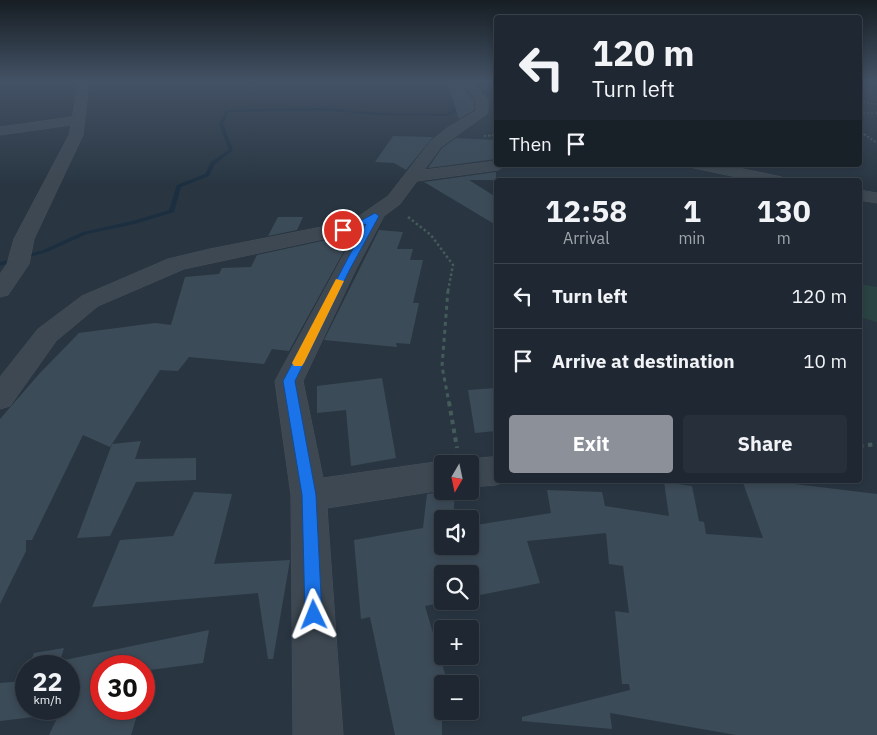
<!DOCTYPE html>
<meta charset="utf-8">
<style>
body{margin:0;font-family:"IBM Plex Sans",sans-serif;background:#27303a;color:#f1f3f6;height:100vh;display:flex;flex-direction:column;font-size:19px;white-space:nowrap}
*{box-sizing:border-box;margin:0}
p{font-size:16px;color:#a1a6ac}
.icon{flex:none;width:28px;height:28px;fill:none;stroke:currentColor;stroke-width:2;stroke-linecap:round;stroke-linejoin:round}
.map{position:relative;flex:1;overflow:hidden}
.drawer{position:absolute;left:494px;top:178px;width:368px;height:305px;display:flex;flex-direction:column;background:#1f2832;border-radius:5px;box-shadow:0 2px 8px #0003,0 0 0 1px #3c444d}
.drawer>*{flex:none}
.top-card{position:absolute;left:494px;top:15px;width:368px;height:152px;border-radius:5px;box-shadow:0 2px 8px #0003,0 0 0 1px #3c444d;background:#1f2832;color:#f1f3f6;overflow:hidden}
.needle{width:32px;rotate:189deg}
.controls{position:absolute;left:434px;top:455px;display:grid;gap:10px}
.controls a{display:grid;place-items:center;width:45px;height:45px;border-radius:5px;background:#1f2832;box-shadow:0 2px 8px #0003,0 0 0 1px #3c444d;font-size:25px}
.speed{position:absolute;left:15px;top:655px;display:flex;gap:10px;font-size:25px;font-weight:700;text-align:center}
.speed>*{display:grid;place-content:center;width:65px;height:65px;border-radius:50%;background:#1f2832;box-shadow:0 2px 8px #0003,0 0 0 1px #3c444d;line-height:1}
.speed small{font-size:12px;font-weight:400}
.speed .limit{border:8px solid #d22;background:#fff;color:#111}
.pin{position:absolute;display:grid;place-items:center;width:42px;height:42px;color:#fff;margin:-21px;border:2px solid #fff;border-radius:50%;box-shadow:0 1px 5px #0007}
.me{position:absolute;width:55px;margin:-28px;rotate:358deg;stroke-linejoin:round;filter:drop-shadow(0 0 4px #0008)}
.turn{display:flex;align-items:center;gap:18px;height:105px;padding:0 15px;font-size:22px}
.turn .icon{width:65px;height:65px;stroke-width:2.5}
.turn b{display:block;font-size:35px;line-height:42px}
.then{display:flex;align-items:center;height:48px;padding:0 15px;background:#0003;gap:10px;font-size:19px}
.eta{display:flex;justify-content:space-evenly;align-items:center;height:85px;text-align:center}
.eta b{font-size:30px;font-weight:800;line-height:35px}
.primary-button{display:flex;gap:10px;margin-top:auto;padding:10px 15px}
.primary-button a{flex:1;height:58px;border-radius:5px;background:#8c9099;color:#fff;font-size:20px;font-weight:800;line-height:58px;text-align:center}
.primary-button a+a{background:#27303a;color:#f1f3f6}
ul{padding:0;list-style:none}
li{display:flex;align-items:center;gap:15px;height:65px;padding:0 15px;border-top:1px solid #3c444d}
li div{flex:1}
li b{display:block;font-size:19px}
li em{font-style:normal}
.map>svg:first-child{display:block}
.green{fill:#2b4343}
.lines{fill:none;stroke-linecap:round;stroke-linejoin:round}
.stream{fill:#1c2f40;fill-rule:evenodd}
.building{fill:#3c4b58}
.minor-casing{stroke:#47515b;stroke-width:1}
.path-far4{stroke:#445b5a;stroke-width:1;stroke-dasharray:2 2;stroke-linecap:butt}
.path-far3{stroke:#445b5a;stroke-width:2;stroke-dasharray:2 2;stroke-linecap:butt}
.path-far2{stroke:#445b5a;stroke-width:2.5;stroke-dasharray:2.5 2.5;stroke-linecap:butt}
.path-far1{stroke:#445b5a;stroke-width:3;stroke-dasharray:4 4;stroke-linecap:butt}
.path{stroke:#445b5a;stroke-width:4;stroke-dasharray:4.5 4.5;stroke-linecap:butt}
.minor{fill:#3d4852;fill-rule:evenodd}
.route{fill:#1a73e8;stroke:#114b97}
.slow{fill:#f59e0b}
</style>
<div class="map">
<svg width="877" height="735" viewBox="0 0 877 735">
<rect width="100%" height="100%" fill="#293642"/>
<polygon class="green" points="859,284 877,287 877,322 859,317"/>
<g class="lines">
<polygon class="stream" points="496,90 496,92 469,94 462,107 448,116 381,115 321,110 228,112 223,124 233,150 215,164 209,176 181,187 174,212 135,224 87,234 47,252 0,266 0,262 43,250 83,232 132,221 169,210 177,185 205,174 211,162 229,150 219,124 226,110 321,108 381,113 447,114 459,105 467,92"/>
</g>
<g class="building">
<polygon points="447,82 460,82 474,101 474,110 459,119"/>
<polygon points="393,136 433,137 406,170 394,163 375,162"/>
<polygon points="456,138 496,140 496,159 428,168 442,148"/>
<polygon points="496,172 496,180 469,180 496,197 496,225 424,182"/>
<polygon points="278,217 303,217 297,230 268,236"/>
<polygon points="379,230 403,232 397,249 413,249 410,260 423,260 413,303 419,303 410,344 396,343 397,347 324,340"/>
<polygon points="345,236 349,242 289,351 272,349 264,364 189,357 178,371 160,370 110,447 83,435 32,540 26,540 26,551 0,604 0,419 40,373 79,333 155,323 171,325 185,277 219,274 222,268 251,267 257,255"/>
<polygon points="382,378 396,458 351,466 346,410 317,413 317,386"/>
<polygon points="496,388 496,431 475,433 468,390"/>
<polygon points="141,441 135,459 196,458 196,480 136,482 110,536 77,538 112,444"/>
<polygon points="742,480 762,480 877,494 877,735 736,735 610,713 612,729 522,721 522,717 630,690 629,684 622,684 615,611 629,613 623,566 609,564 606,533 527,541 540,583 470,597 470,574 442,574 442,601 450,601 425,606 448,684 442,684 442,735 395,735 370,617 361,619 354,540 423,528 427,494 441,492 455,493 453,519 442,519 442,546 470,546 470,526 551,513 547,490 602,492 605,506 669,516 664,482 692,486 699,521 704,522 706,534 763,538"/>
<polygon points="194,492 232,494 214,564 290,560 273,659 268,659 258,593 92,607 120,540 173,536"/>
<polygon points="209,630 203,663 150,670 144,692 144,666 101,666 101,709 139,709 131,735 49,735 59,714 0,721 0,683 23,681 26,672 26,709 69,709 69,666 29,666 34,653 64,648 60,661"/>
</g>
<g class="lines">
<g class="minor-casing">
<g id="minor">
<polygon points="79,82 89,82 83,135 34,239 29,264 8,295 0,297 0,274 7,264 14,239 69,135 71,125 0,135 0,127 72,117"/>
<polygon points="462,82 473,82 488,100 488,113 441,147 424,170 496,161 496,165 506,165 498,170 417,181 400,204 384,216 356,269 303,381 323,478 442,461 448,464 442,464 442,490 327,508 343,735 293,735 291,495 275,381 356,232 184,269 98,306 56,341 10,406 0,409 0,377 38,329 82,296 168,259 210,249 352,221 388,196 431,141 447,128 476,111 476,100"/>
<polygon points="692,165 724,165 782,177 784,180 751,180 694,168"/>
<polygon points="859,190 877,193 877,203 859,200"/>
<polygon points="496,457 496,480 508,481 496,485 470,487 470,464 458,463 470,459"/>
</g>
</g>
<g class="path-far4">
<polyline points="859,102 877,104"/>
<polyline points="859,113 877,113"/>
<polyline points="859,131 866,136"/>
<polyline points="489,136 496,135"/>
</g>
<g class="path-far3">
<polyline points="864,134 877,143"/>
<polyline points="484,136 496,135"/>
</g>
<polyline class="path-far2" points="408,217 431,235 453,265 448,291"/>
<polyline class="path-far1" points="448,290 442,366 449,403"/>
<g class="path">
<polyline points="449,402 457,448"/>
<polyline points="859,446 877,444"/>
</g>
<use href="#minor" class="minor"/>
</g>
<linearGradient id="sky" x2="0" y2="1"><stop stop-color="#171e24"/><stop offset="0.44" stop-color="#435265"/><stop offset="1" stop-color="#435265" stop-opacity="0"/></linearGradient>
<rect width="877" height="185" fill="url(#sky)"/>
<polygon class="route" points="375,213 379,216 350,269 295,381 316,495 322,615 320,621 314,624 307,621 305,615 302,495 283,381 366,224 343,232 339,230 355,224"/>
<polygon class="slow" points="336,279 344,281 304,363 302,366 294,366 292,363"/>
</svg>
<div class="controls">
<a><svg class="needle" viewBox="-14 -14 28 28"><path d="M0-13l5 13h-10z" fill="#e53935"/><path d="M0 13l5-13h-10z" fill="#a1a6ac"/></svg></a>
<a><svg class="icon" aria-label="sound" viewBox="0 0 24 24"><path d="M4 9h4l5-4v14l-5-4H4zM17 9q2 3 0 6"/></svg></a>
<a><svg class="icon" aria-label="search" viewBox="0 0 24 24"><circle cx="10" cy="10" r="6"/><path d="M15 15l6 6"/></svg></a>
<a>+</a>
<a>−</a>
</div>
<div class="speed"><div>22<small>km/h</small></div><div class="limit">30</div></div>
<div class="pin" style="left:343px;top:230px;background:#d93025"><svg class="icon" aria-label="arrive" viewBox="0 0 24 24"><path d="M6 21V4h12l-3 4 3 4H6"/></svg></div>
<svg class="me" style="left:314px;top:615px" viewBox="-20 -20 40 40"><path d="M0-17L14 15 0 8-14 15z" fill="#1a73e8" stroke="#fff" stroke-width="4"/></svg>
<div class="top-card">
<div class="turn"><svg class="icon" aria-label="left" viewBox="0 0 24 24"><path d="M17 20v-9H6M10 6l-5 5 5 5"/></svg><div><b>120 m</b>Turn left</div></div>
<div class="then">Then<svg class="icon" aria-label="arrive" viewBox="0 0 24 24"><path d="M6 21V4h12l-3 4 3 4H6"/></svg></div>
</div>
<section class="drawer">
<div class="eta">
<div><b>12:58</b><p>Arrival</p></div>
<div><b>1</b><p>min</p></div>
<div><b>130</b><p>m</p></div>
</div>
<ul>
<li><svg class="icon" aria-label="left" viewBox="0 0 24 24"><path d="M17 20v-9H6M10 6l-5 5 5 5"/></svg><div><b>Turn left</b></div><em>120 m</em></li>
<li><svg class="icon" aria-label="arrive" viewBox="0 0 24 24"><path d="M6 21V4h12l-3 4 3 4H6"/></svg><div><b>Arrive at destination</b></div><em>10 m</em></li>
</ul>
<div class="primary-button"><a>Exit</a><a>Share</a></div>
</section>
</div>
